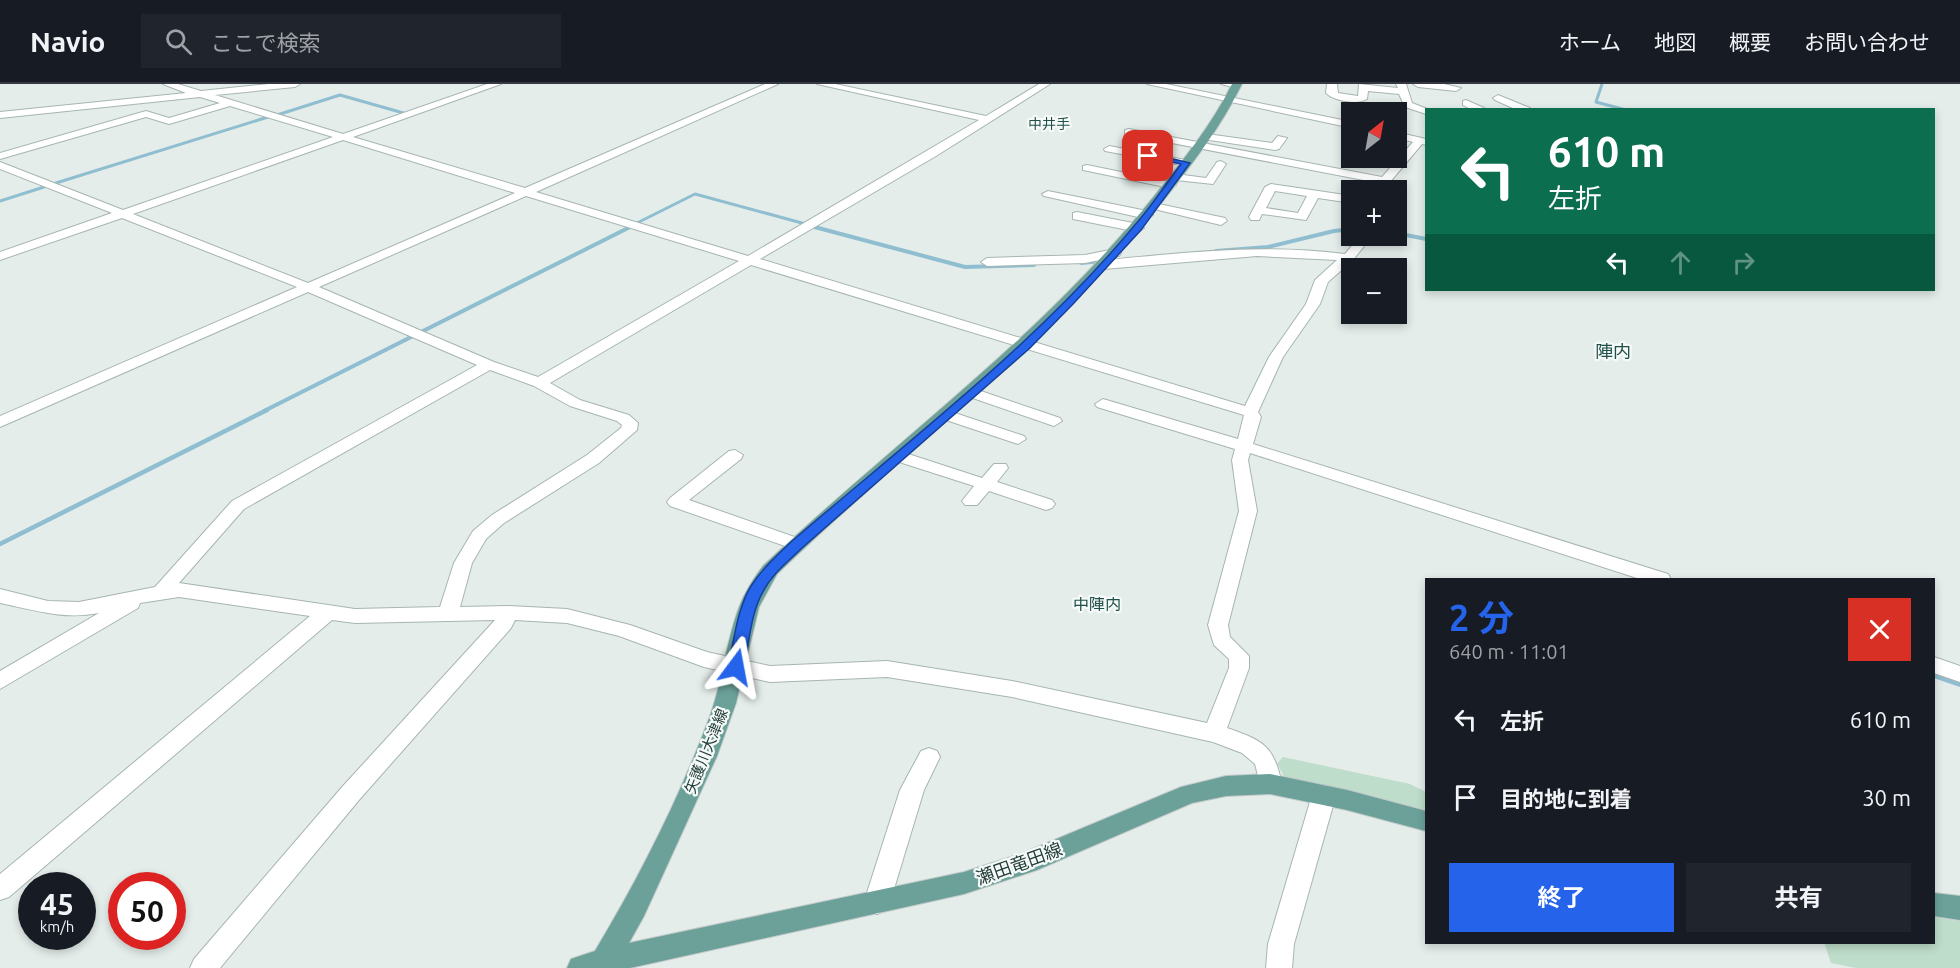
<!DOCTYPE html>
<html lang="ja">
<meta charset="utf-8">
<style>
body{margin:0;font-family:Ubuntu,"Noto Sans JP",sans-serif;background:#20242c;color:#f1f3f6;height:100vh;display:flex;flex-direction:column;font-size:22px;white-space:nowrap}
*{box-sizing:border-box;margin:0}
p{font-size:20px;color:#9ea1a6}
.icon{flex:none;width:33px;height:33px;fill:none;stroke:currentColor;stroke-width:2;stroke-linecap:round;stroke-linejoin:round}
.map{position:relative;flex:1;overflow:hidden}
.panel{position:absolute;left:1425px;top:494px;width:510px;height:366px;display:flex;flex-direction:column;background:#171b24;border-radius:0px;box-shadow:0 3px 9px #0003}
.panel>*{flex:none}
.top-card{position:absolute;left:1425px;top:24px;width:510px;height:183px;border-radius:0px;box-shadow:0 3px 9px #0003;background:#0b6e4f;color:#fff;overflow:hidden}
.needle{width:39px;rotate:31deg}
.buttons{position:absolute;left:1341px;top:18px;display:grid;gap:12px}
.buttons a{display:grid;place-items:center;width:66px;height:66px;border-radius:0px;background:#171b24;box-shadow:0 3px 9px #0003;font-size:30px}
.speed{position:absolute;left:18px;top:788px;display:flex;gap:12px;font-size:30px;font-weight:700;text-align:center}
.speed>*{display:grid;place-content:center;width:78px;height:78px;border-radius:50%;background:#171b24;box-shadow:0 3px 9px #0003;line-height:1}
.speed small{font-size:15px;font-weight:400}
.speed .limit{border:9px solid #d22;background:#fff;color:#111}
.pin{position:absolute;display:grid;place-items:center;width:51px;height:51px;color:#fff;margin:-26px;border-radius:12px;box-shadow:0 3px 9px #0006}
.me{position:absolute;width:66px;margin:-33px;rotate:13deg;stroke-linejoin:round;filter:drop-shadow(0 0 4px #0008)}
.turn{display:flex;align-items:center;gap:21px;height:126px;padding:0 24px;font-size:27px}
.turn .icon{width:78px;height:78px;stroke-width:2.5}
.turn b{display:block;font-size:42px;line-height:51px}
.lanes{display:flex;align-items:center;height:57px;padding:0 24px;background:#0003;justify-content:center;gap:30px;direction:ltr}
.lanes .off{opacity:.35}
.round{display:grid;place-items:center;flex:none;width:63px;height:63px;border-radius:0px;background:#20242c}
.overview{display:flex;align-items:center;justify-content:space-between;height:102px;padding:0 24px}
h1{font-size:36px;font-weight:700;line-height:45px;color:#2563eb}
.primary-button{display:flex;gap:12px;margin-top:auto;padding:12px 24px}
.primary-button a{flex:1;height:69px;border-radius:0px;background:#2563eb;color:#fff;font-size:24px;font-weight:700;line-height:69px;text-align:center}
.primary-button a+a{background:#20242c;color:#f1f3f6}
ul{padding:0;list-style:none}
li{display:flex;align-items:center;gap:18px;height:78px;padding:0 24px}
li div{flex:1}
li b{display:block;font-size:22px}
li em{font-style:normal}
header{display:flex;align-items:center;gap:36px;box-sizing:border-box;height:84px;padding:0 30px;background:#171b24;border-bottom:2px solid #363941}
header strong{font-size:28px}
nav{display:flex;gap:33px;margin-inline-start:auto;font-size:21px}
.search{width:420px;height:54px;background:#20242c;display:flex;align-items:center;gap:15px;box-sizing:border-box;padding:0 21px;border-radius:0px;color:#9ea1a6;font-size:22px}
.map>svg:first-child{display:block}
.green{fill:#beddca}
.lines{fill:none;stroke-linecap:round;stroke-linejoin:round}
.stream-far3{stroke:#8fbed0;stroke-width:3}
.stream-far2{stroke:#8fbed0;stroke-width:4}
.stream-far1{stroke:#8fbed0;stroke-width:4.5}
.stream{stroke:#8fbed0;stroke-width:6}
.minor-casing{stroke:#a7b5b2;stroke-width:2}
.major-casing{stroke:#c2c9c8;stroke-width:2}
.minor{fill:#fff;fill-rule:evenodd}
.major{fill:#6ba199;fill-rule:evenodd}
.route{fill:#2563eb;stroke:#184099;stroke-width:1.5}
.labels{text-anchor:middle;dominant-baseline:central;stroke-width:4.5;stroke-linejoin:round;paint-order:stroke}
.far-neighbourhood-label{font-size:14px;fill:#21504a;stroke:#f5faf8}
.street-label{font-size:15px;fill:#243e3a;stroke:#f5faf8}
.neighbourhood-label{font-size:16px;fill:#21504a;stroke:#f5faf8}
.quarter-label{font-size:18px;fill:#21504a;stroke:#f5faf8}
.near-street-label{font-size:18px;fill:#243e3a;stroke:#f5faf8}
</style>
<header>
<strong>Navio</strong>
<div class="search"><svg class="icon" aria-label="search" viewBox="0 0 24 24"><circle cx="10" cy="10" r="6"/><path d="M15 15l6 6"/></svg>ここで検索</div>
<nav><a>ホーム</a><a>地図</a><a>概要</a><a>お問い合わせ</a></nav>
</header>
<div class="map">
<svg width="1960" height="884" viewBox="0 0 1960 884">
<rect width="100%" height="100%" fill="#e4edea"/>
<g class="green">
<polygon points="1283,673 1410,700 1426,708 1426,729 1284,692 1277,680"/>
<polygon points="1934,833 1960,837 1960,884 1856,884 1831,879 1824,858 1934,858"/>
</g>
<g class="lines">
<g class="stream-far3">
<polyline points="1602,0 1596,18 1626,26"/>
<polyline points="277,31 340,11 407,30"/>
<polyline points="56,99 268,33"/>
<polyline points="0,117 44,103"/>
<polyline points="631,142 695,110 813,142"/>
</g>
<g class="stream-far2">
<polyline points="807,141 965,183 1034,181"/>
<polyline points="1396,149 1426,155"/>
<polyline points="1216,167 1268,163 1334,147 1352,145"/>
<polyline points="1081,179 1103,177"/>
<polyline points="264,327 634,141"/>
</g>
<polyline class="stream-far1" points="0,460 267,326"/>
<polyline class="stream" points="1934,591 1960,600"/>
<g class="minor-casing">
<g id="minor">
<path d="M163 0H178L201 7 269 0H300L295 3 215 11 343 50 487 0H501L353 53 525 104 765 0H778L536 108 748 172 979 36 817 0H835L986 32 1039 0H1050L936 72 760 175 1245 322 1269 273 1306 220 1315 196 1337 176 1257 172 1104 185 1099 184 1098 181 1099 178C1119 174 1140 173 1160 171 1222 165 1283 162 1345 170L1360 152H1372L1353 176 1328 198 1320 220 1283 273 1258 328 1261 333 1253 360 1668 490 1671 495H1640L1250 369 1248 376 1257 427 1228 541 1230 553 1249 572V584L1227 644C1264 657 1273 661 1282 700L1278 707 1270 710 1262 707 1255 680 1242 669 1213 658 1012 613 887 593 770 598 704 583 619 552 567 539 515 536 511 544 359 716 220 884H190L194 875 343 702 495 536 355 539 332 536 9 813 0 816V790L310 532 179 513 140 519 138 524 0 605V587L99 529C64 536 34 526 0 519V505L48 517 79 518 155 503 232 417 477 281 308 208 0 343V332L297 203 122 134 0 176V168L112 129 0 85V78L123 126 333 53 230 22 169 40 146 33 0 75V69L146 27 169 34 220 19 200 13 0 34V28L186 9ZM343 56 515 109 308 199 133 130ZM526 112 739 177 538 293 494 278 319 203ZM751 181 1244 331 1238 355 1103 315 1095 320 1097 323 1235 365 1232 376 1239 427 1208 541 1214 561 1229 575V584L1207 639 1012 597 887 577 770 582 707 568 630 541 567 525 509 522 460 523 472 479 486 455 504 439 599 379 637 346 638 339 629 331 580 316 550 299ZM490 286 534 302 570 322 617 337 622 341 621 344 587 371 492 431 473 447 454 479 440 523 355 525 179 499 244 425Z"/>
<polygon points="1147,0 1166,0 1352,38 1352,44"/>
<polygon points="1221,0 1240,0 1241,1 1236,4"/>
<path d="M1327 0H1337L1338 9 1358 12 1359 0 1398 4 1396 0H1406L1412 19 1430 26H1426V30L1405 23 1399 10 1368 7 1367 15C1358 21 1334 17 1326 9Z"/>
<polygon points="1413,0 1444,0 1461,4 1456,7 1418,3"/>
<polygon points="1498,11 1530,24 1532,26 1517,26 1495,16 1493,14"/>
<polygon points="1466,16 1484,24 1486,26 1472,26 1463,21 1463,17"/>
<polygon points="1129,45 1382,93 1413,58 1396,54 1396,48 1426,55 1426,61 1422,60 1390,98 1387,106 1377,106 1379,99 1125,50 1125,46"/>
<polygon points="1207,50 1272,59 1278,52 1287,54 1279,65 1275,66 1203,55 1203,51"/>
<polygon points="1109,62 1186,76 1191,79 1186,82 1105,67 1104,65"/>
<polygon points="1221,77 1226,80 1213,100 1176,96 1170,93 1176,90 1206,94 1217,78"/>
<polygon points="1087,81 1170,98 1176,101 1170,104 1083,86 1083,82"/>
<path d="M1271 100 1352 112V119L1318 114 1306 136 1262 130 1259 136H1251L1249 133 1265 103ZM1275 107 1307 112 1298 129 1266 124Z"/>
<polygon points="1048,107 1147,127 1153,131 1147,135 1044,112 1042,110"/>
<polygon points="1154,119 1225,134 1227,137 1221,141 1150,124 1148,122"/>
<polygon points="1077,128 1138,140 1144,144 1138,148 1073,135 1073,129"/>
<polygon points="1115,165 1119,166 1121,169 1119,172 1085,179 987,182 981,178 987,174 1085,171"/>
<polygon points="972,304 1060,334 1062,337 1054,342 1048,340 967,312 964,309"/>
<polygon points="946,326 1024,352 1026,355 1018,360 940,334 938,331 940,328"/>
<polygon points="735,366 743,371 741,375 689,416 803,456 806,460 803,464 791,464 670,422 667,418 670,414 729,367"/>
<polygon points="899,367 982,394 994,380 1006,380 1008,384 997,398 1052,416 1055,420 1052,424 1046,426 989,407 977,421 965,421 962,417 974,402 893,376 891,372 893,368"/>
<polygon points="1934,573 1960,582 1960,598 1934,589"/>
<polygon points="929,664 937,667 940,673 924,706 890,818 886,826 877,830 868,826 864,818 900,706 921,667"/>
<polygon points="1324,701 1332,704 1336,711 1294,860 1292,884 1266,884 1268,860 1312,711 1316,704"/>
</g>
</g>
<g class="major-casing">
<g id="major">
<path d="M1232 0H1242C1221 43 1192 80 1163 117 1050 260 906 365 777 490L759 523 736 619 717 672 644 832 629 859 964 788 1023 769 1181 703 1226 692 1270 690 1347 706 1426 727V747L1347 726 1270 710 1226 712 1192 719 1037 786 964 810 630 884H567L571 875 595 867C640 792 680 713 710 632 723 596 726 556 740 521 746 506 754 494 763 482 895 357 1041 254 1155 111 1183 76 1212 41 1232 0Z"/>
<polygon points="1934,809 1960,812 1960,836 1934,832"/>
</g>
</g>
<use href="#minor" class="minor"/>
<use href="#major" class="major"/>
</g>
<path class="route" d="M1148 69 1190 79 1141 146 1074 219 1030 264 802 464C789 477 773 489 764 506 751 527 749 559 744 583L742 587H730L728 583C734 557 737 525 751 502 762 485 777 471 792 457 907 358 1037 259 1134 142 1151 123 1165 101 1181 80L1145 73V70Z"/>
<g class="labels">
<g class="far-neighbourhood-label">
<text x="1049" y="40">中井手</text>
</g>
<g class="street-label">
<text transform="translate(706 667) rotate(-68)">矢護川大津線</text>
</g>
<g class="neighbourhood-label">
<text x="1097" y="520">中陣内</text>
</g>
<g class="quarter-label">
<text x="1613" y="267">陣内</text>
</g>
<g class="near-street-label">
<text transform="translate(1019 779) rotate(-20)">瀬田竜田線</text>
</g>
</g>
</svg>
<div class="buttons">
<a><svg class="needle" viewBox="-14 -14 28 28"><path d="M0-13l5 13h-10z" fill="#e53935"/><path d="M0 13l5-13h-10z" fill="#9ea1a6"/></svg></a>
<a>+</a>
<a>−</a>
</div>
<div class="speed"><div>45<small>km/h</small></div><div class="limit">50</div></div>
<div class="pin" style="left:1148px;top:72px;background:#d93025"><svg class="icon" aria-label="arrive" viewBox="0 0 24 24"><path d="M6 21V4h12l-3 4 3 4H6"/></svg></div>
<svg class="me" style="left:736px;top:583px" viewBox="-20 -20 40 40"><path d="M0-17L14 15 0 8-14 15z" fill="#2563eb" stroke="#fff" stroke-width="4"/></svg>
<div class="top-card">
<div class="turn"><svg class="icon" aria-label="left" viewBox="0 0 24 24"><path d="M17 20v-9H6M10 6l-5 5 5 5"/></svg><div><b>610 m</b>左折</div></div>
<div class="lanes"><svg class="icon" aria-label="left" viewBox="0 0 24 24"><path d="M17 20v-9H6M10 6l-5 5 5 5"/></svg><svg class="icon off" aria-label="ahead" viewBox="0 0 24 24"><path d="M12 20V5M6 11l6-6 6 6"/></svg><svg class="icon off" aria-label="right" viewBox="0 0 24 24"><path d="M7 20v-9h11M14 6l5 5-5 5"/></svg></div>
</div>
<section class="panel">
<div class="overview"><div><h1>2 分</h1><p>640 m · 11:01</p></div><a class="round" style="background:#d93025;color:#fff"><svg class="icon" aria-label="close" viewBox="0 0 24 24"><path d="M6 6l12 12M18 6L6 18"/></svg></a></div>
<ul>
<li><svg class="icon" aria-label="left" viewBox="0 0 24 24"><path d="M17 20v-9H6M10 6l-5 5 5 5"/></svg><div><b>左折</b></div><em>610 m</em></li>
<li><svg class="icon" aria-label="arrive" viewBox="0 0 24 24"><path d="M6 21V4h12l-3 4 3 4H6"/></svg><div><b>目的地に到着</b></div><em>30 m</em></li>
</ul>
<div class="primary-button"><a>終了</a><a>共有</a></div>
</section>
</div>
